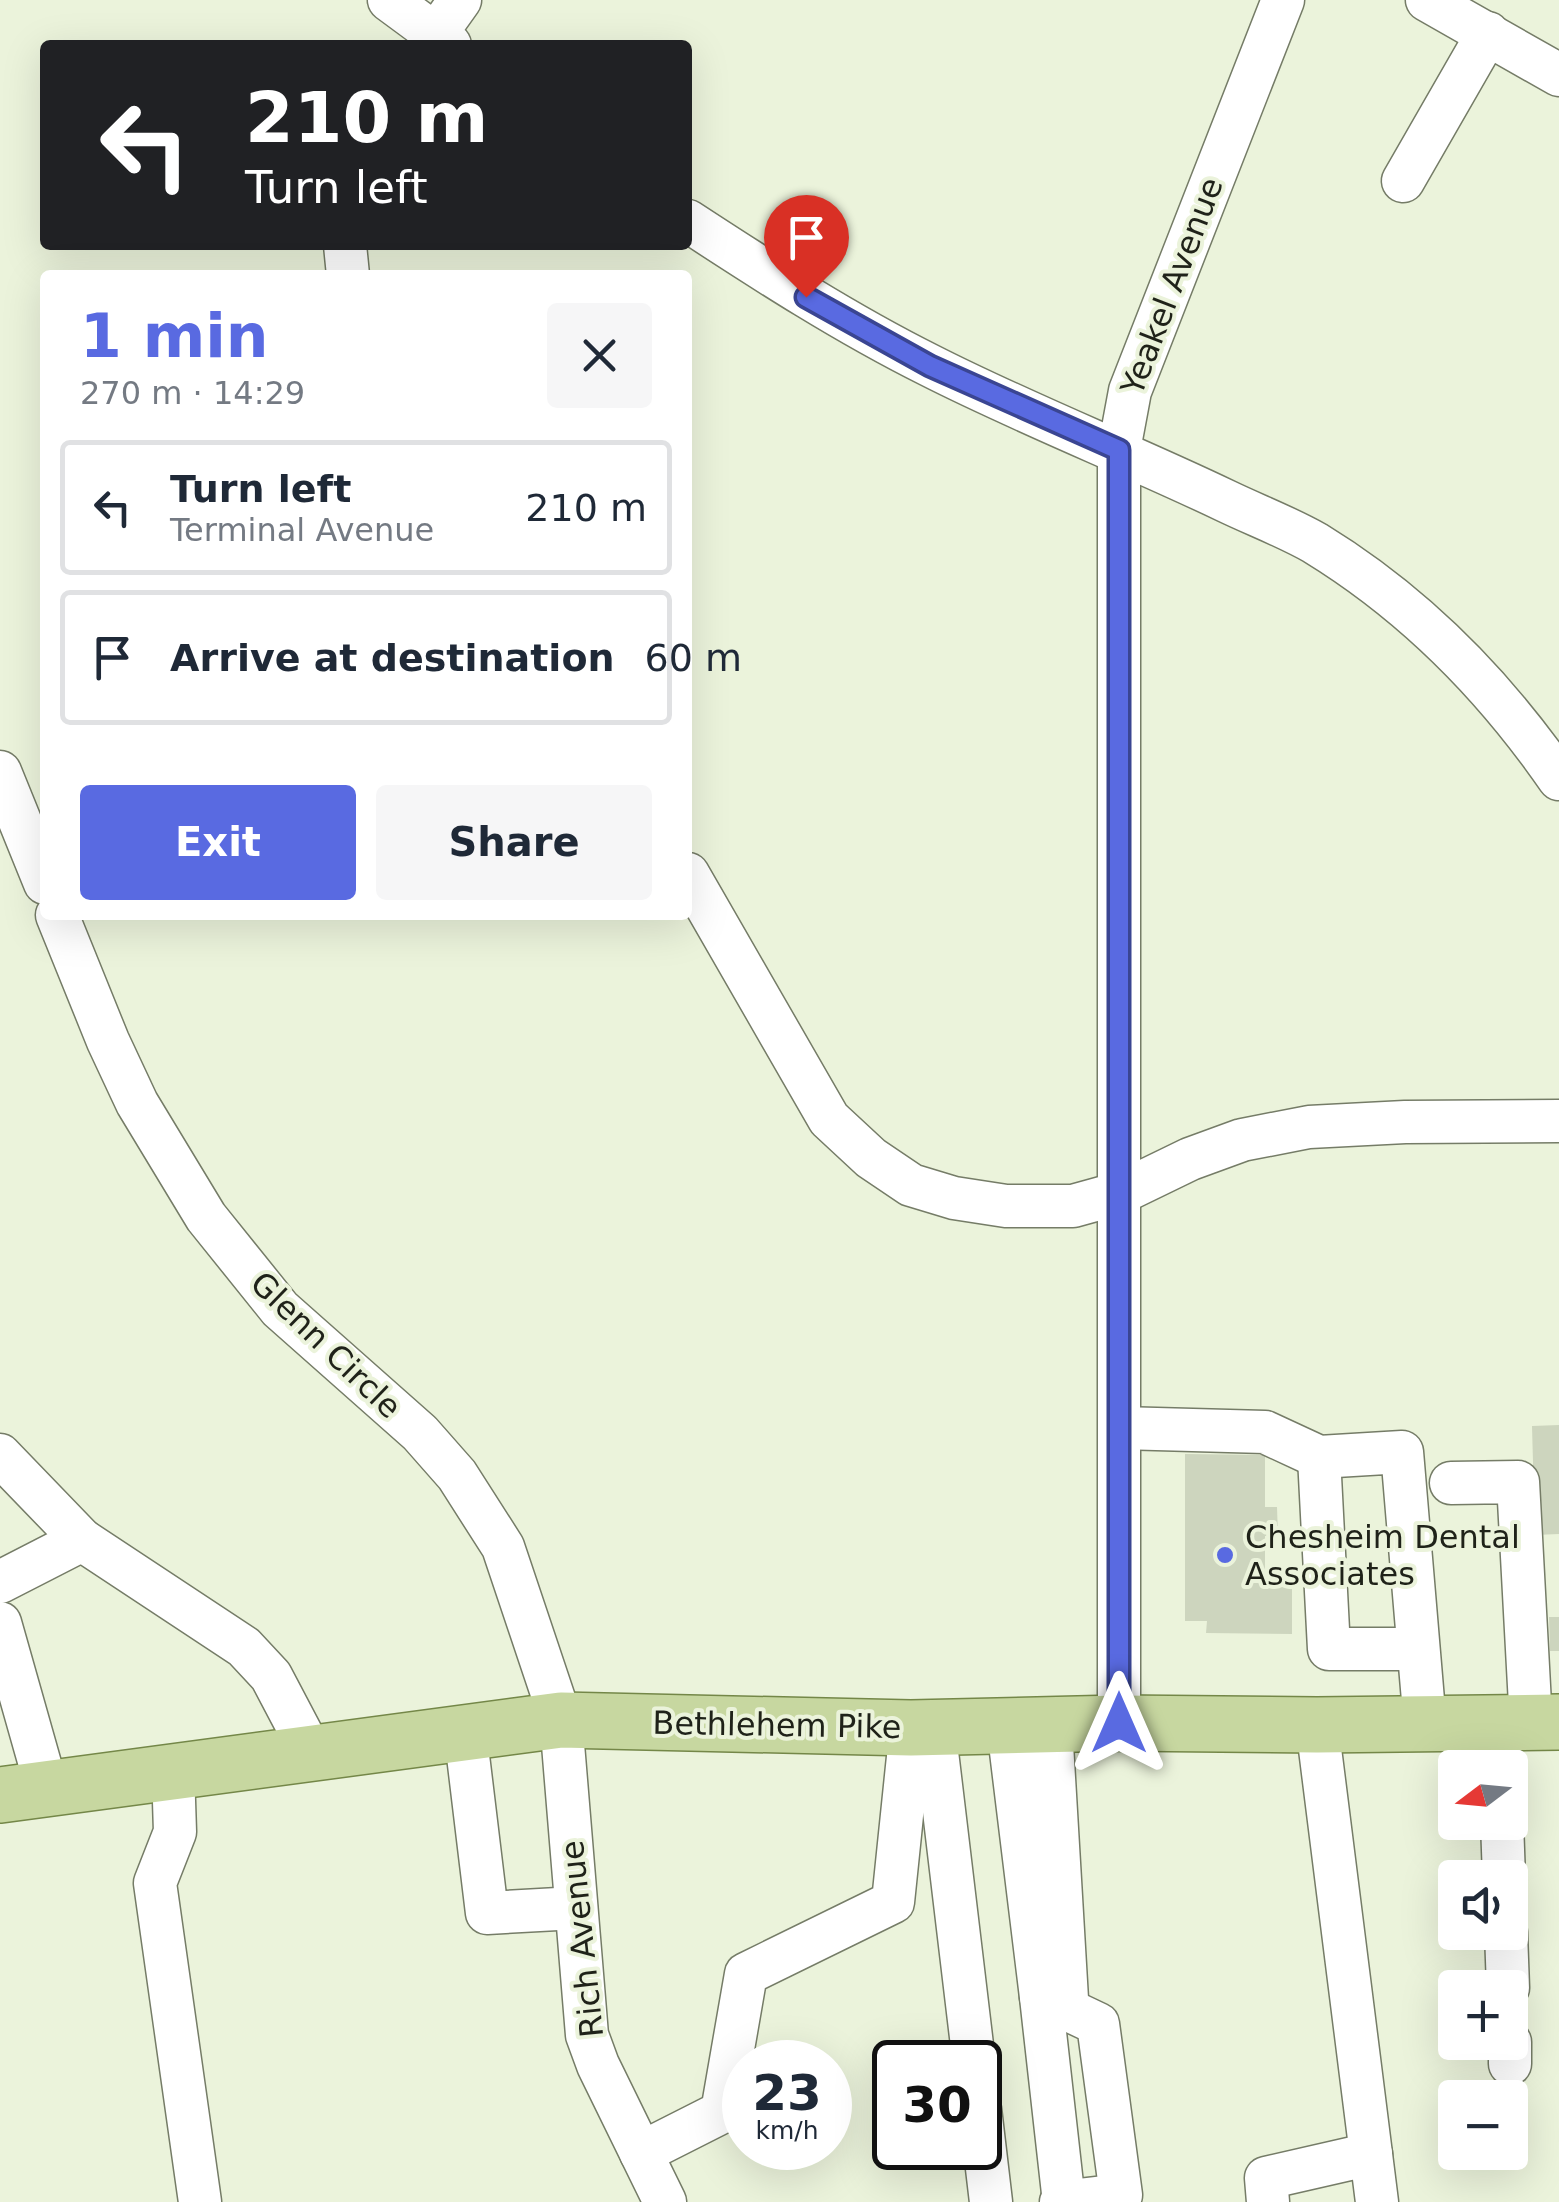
<!DOCTYPE html>
<meta charset="utf-8">
<style>
body{margin:0;font-family:"DejaVu Sans",sans-serif;background:#f6f6f7;color:#1f2937;height:100vh;display:flex;flex-direction:column;font-size:38px;white-space:nowrap}
*{box-sizing:border-box;margin:0}
p{font-size:32px;color:#747a83}
.icon{flex:none;width:55px;height:55px;fill:none;stroke:currentColor;stroke-width:2;stroke-linecap:round;stroke-linejoin:round}
.map{position:relative;flex:1;overflow:hidden}
.drawer{position:absolute;left:40px;top:270px;width:652px;height:650px;display:flex;flex-direction:column;background:#fff;border-radius:10px;box-shadow:0 10px 40px #0002}
.drawer>*{flex:none}
.hud{position:absolute;left:40px;top:40px;width:652px;height:210px;border-radius:10px;box-shadow:0 10px 40px #0002;background:#202124;color:#fff;overflow:hidden}
.needle{width:65px;rotate:254deg}
.buttons{position:absolute;left:1438px;top:1750px;display:grid;gap:20px}
.buttons a{display:grid;place-items:center;width:90px;height:90px;border-radius:10px;background:#fff;box-shadow:0 10px 40px #0002;font-size:50px}
.speed{position:absolute;left:722px;top:2040px;display:flex;gap:20px;font-size:50px;font-weight:700;text-align:center}
.speed>*{display:grid;place-content:center;width:130px;height:130px;border-radius:50%;background:#fff;box-shadow:0 10px 40px #0002;line-height:1}
.speed small{font-size:25px;font-weight:400}
.speed .limit{border:5px solid #111;border-radius:15px;background:#fff;color:#111}
.pin{position:absolute;display:grid;place-items:center;width:85px;height:85px;color:#fff;margin:-102px -42px;border-radius:50% 50% 50% 0;rotate:-45deg;box-shadow:0 0 10px #0007}
.pin .icon{rotate:45deg}
.me{position:absolute;width:110px;margin:-55px;rotate:0deg;stroke-linejoin:round;filter:drop-shadow(0 0 8px #0008)}
.turn{display:flex;align-items:center;gap:35px;height:210px;padding:0 40px;font-size:45px}
.turn .icon{width:130px;height:130px;stroke-width:2.5}
.turn b{display:block;font-size:70px;line-height:85px}
.round{display:grid;place-items:center;flex:none;width:105px;height:105px;border-radius:10px;background:#f6f6f7}
.overview{display:flex;align-items:center;justify-content:space-between;height:170px;padding:0 40px}
h1{font-size:60px;font-weight:800;line-height:75px;color:#596ae1}
.primary-button{display:flex;gap:20px;margin-top:auto;padding:20px 40px}
.primary-button a{flex:1;height:115px;border-radius:10px;background:#596ae1;color:#fff;font-size:40px;font-weight:800;line-height:115px;text-align:center}
.primary-button a+a{background:#f6f6f7;color:#1f2937}
ul{padding:0;list-style:none}
li{display:flex;align-items:center;gap:30px;height:135px;margin:0 20px 15px;padding:0 20px;border:5px solid #e0e1e3;border-radius:10px}
li div{flex:1}
li b{display:block;font-size:38px}
li em{font-style:normal}
.map>svg:first-child{display:block}
.building{fill:#cdd5be}
.lines{fill:none;stroke-linecap:round;stroke-linejoin:round}
.minor-casing{stroke:#757c67;stroke-width:45}
.major-casing{stroke:#748748;stroke-width:58}
.minor{stroke:#fff;stroke-width:42}
.major{stroke:#c7d7a0;stroke-width:55}
.route-casing{stroke:#3a4592;stroke-width:25}
.route{stroke:#596ae1;stroke-width:18}
.poi-dot{fill:#596ae1;stroke:#ebf3db;stroke-width:4}
.labels{text-anchor:middle;dominant-baseline:central;stroke-width:8;stroke-linejoin:round;paint-order:stroke}
.street-label{font-size:32px;fill:#1f2219;stroke:#ebf3db}
.poi-label{font-size:32px;fill:#1f2219;stroke:#ebf3db;text-anchor:start}
</style>
<div class="map">
<svg width="1559" height="2202" viewBox="0 0 1559 2202">
<rect width="100%" height="100%" fill="#ebf3db"/>
<g class="building">
<polygon points="1559,1425 1559,1534 1535,1535 1532,1426"/>
<polygon points="1185,1454 1265,1455 1265,1507 1277,1507 1278,1536 1265,1536 1265,1573 1292,1573 1292,1634 1206,1633 1207,1621 1185,1621"/>
<polygon points="1549,1617 1559,1617 1559,1651 1550,1651"/>
</g>
<g class="lines">
<g class="minor-casing">
<g id="minor">
<polyline points="389,0 450,45"/>
<polyline points="1427,0 1559,75"/>
<polyline points="428,45 460,0"/>
<polyline points="1403,181 1488,33"/>
<path d="M688 221C766 272 845 323 929 365 1025 414 1128 454 1226 501 1255 515 1287 527 1315 543 1413 603 1494 685 1559 779"/>
<polyline points="345,245 348,275"/>
<polyline points="0,772 45,883"/>
<polyline points="688,874 829,1119 871,1158 911,1185 954,1198 1006,1206 1073,1206 1120,1193 1190,1159 1242,1140 1309,1127 1405,1122 1559,1121"/>
<polyline points="57,915 108,1041 137,1103 206,1217 280,1309 420,1433 457,1475 503,1547 561,1720 587,2035 598,2065 665,2202"/>
<polyline points="1120,1428 1265,1432 1319,1457 1402,1452 1425,1724"/>
<polyline points="0,1455 82,1540 244,1647 271,1676 311,1752"/>
<polyline points="1319,1457 1329,1649 1418,1649"/>
<polyline points="1451,1483 1518,1482 1531,1723"/>
<polyline points="0,1582 82,1540"/>
<polyline points="0,1623 47,1789"/>
<polyline points="1119,1723 1119,450 1130,391 1283,0"/>
<polyline points="1499,1723 1500,1768"/>
<polyline points="1317,1725 1377,2202"/>
<polyline points="934,1727 974,2062"/>
<polyline points="1008,1727 1041,1997 1098,2024 1121,2195 1061,2202"/>
<polyline points="1051,1727 1067,1999"/>
<polyline points="465,1731 487,1913 576,1908"/>
<polyline points="173,1770 175,1832 155,1883 200,2202"/>
<polyline points="1502,1822 1504,1878"/>
<polyline points="1506,1932 1508,1988"/>
<polyline points="1041,1997 1064,2202"/>
<polyline points="1510,2042 1510,2064"/>
<polyline points="980,2109 991,2202"/>
<polyline points="641,2153 722,2112 746,1974 893,1902 911,1728"/>
<polyline points="1268,2202 1266,2178 1371,2154"/>
</g>
</g>
<g class="major-casing">
<polyline id="major" points="0,1795 561,1720 911,1728 1119,1723 1317,1725 1559,1722"/>
</g>
<use href="#minor" class="minor"/>
<use href="#major" class="major"/>
</g>
<g class="lines">
<g class="route-casing">
<polyline id="route" points="806,297 930,366 1119,450 1119,1723"/>
</g>
<use href="#route" class="route"/>
</g>
<circle class="poi-dot" cx="1225" cy="1555" r="10"/>
<g class="labels">
<g class="street-label">
<text transform="translate(1172 286) rotate(-69)">Yeakel Avenue</text>
<text transform="translate(326 1345) rotate(44)">Glenn Circle</text>
<text transform="translate(777 1725) rotate(1)">Bethlehem Pike</text>
<text transform="translate(582 1939) rotate(-96)">Rich Avenue</text>
</g>
<g class="poi-label">
<text x="1245" y="1537">Chesheim Dental<tspan x="1245" dy="37">Associates</tspan></text>
</g>
</g>
</svg>
<div class="buttons">
<a><svg class="needle" viewBox="-14 -14 28 28"><path d="M0-13l5 13h-10z" fill="#e53935"/><path d="M0 13l5-13h-10z" fill="#747a83"/></svg></a>
<a><svg class="icon" aria-label="sound" viewBox="0 0 24 24"><path d="M4 9h4l5-4v14l-5-4H4zM17 9q2 3 0 6"/></svg></a>
<a>+</a>
<a>−</a>
</div>
<div class="speed"><div>23<small>km/h</small></div><div class="limit">30</div></div>
<div class="pin" style="left:806px;top:297px;background:#d93025"><svg class="icon" aria-label="arrive" viewBox="0 0 24 24"><path d="M6 21V4h12l-3 4 3 4H6"/></svg></div>
<svg class="me" style="left:1119px;top:1723px" viewBox="-20 -20 40 40"><path d="M0-17L14 15 0 8-14 15z" fill="#596ae1" stroke="#fff" stroke-width="4"/></svg>
<div class="hud">
<div class="turn"><svg class="icon" aria-label="left" viewBox="0 0 24 24"><path d="M17 20v-9H6M10 6l-5 5 5 5"/></svg><div><b>210 m</b>Turn left</div></div>
</div>
<section class="drawer">
<div class="overview"><div><h1>1 min</h1><p>270 m · 14:29</p></div><a class="round"><svg class="icon" aria-label="close" viewBox="0 0 24 24"><path d="M6 6l12 12M18 6L6 18"/></svg></a></div>
<ul>
<li><svg class="icon" aria-label="left" viewBox="0 0 24 24"><path d="M17 20v-9H6M10 6l-5 5 5 5"/></svg><div><b>Turn left</b><p>Terminal Avenue</p></div><em>210 m</em></li>
<li><svg class="icon" aria-label="arrive" viewBox="0 0 24 24"><path d="M6 21V4h12l-3 4 3 4H6"/></svg><div><b>Arrive at destination</b></div><em>60 m</em></li>
</ul>
<div class="primary-button"><a>Exit</a><a>Share</a></div>
</section>
</div>
